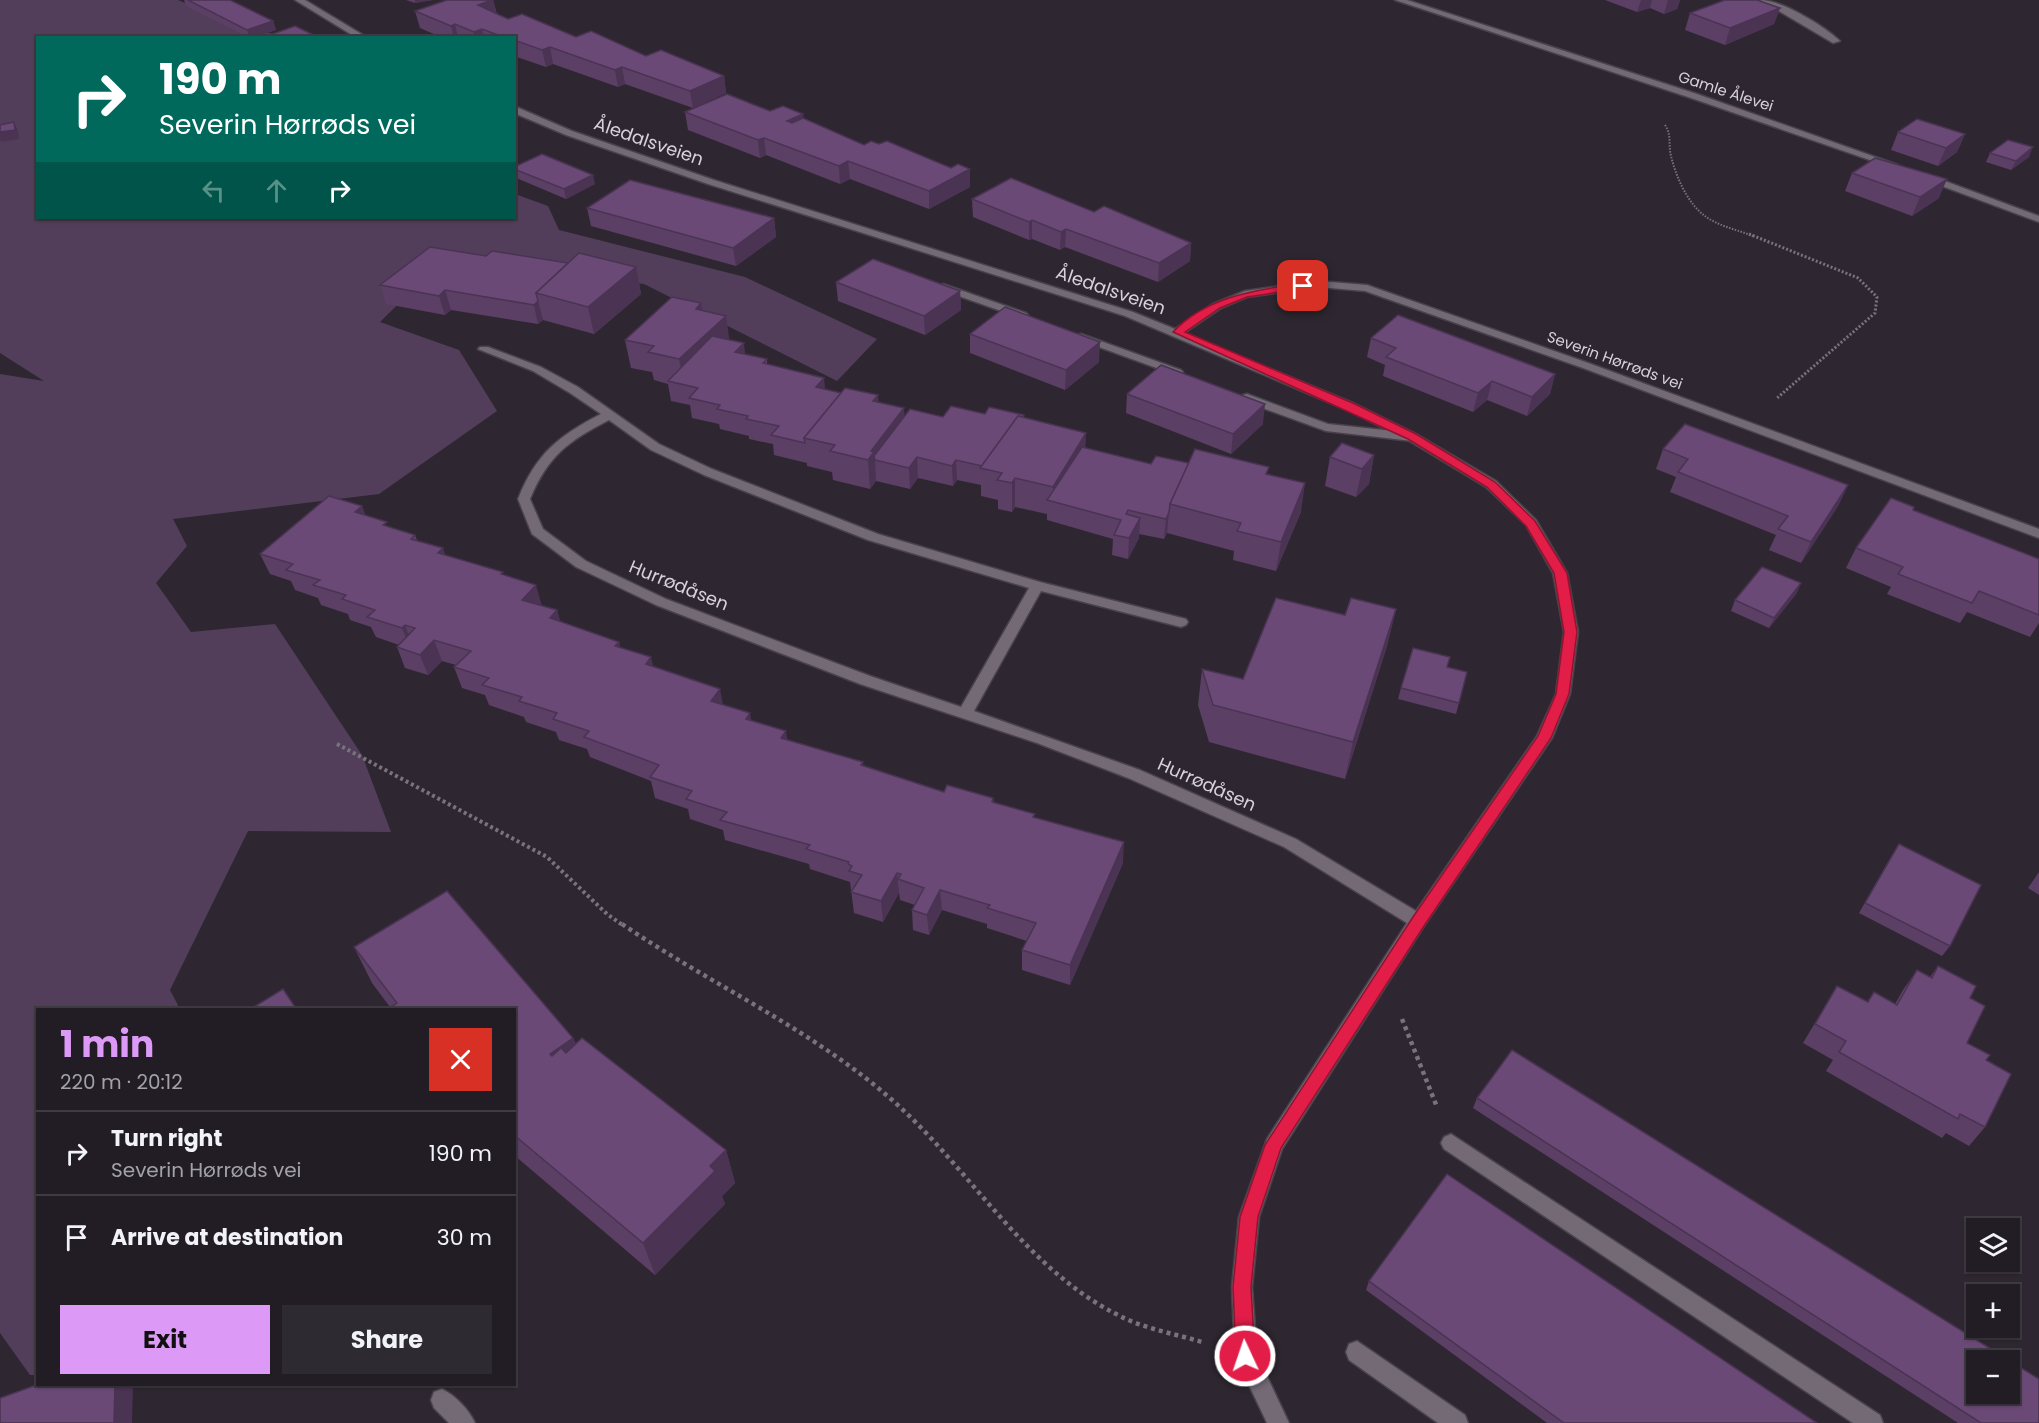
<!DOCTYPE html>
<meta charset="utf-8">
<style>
body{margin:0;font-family:Poppins,sans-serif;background:#2e2a32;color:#f1f3f6;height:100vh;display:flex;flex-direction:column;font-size:22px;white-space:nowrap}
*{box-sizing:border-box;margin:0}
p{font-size:20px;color:#a2a2a7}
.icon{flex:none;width:33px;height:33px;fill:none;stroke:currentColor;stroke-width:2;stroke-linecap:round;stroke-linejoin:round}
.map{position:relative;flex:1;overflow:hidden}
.panel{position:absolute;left:36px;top:1008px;width:480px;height:378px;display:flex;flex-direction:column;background:#221d25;border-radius:0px;box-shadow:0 2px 4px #0004,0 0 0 2px #3f3b42}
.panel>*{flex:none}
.top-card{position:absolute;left:36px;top:36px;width:480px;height:183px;border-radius:0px;box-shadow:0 2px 4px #0004,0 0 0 2px #3f3b42;background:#00695c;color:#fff;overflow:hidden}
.tools{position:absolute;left:1966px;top:1218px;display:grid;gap:12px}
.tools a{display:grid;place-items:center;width:54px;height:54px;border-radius:0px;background:#221d25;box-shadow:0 2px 4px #0004,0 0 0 2px #3f3b42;font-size:30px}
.pin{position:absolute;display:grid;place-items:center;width:51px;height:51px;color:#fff;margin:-26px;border-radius:12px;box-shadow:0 3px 9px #0006}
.me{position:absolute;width:66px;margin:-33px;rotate:357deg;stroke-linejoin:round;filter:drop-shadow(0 0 4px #0008)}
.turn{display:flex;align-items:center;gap:21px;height:126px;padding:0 24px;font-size:27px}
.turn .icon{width:78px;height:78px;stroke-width:2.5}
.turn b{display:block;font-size:42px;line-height:51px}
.lanes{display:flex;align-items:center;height:57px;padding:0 24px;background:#0003;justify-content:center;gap:30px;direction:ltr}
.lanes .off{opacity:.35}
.round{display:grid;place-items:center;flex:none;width:63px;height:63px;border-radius:0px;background:#2e2a32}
.overview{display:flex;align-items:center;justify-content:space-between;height:102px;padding:0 24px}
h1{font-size:36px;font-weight:700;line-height:45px;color:#dc99f5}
.cta{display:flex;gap:12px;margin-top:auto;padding:12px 24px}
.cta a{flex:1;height:69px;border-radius:0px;background:#dc99f5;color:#111;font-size:24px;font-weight:700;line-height:69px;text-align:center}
.cta a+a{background:#2e2a32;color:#f1f3f6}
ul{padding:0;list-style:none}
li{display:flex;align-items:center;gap:18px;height:84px;padding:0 24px;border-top:2px solid #3f3b42}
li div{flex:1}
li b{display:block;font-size:22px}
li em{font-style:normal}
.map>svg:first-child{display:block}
.green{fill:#523e5a}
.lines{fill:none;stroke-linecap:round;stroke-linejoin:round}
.lane-casing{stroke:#48424b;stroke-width:3}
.street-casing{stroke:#48424b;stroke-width:3}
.secondary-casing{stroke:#48424b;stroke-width:3}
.path-far3{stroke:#79737c;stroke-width:2;stroke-dasharray:1.5 1.5;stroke-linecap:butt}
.path-far2{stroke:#79737c;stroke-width:3;stroke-dasharray:2 2;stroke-linecap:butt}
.path-far1{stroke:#79737c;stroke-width:4;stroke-dasharray:3 3;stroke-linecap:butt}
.path{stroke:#79737c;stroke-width:4.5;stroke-dasharray:4 4;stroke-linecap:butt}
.lane{fill:#736a76;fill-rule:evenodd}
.street{fill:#736a76;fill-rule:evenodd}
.secondary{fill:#736a76;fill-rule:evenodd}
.wall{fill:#5b3f65}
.shaded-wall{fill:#4a3353}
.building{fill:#6a4976;stroke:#4a3353;stroke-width:1.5;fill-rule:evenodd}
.route{fill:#e11d48;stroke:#92132f;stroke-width:1.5}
.labels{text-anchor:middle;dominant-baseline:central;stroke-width:6;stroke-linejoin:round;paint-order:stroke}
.far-street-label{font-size:15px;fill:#d7d2d9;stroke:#2e2731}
.street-label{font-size:18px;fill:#d7d2d9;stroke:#2e2731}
</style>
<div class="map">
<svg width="2039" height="1423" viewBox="0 0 2039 1423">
<rect width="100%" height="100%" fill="#2e2731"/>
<polygon class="green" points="0,0 178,0 254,32 299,35 295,38 38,38 38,218 514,218 515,194 548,206 559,230 745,277 877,339 837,381 644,284 443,260 380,322 459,350 497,411 379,494 173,519 187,546 156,583 191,632 275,624 362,755 391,832 248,831 170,990 180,1009 38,1010 38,1375 30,1375 0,1333 0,374 44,381 0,353"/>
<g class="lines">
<g class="lane-casing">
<g id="lane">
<polygon points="943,284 1026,313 1028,315 1026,317 1018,317 939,289 938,287"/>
<polygon points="1081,334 1181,370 1183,372 1177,376 1173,374 1077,339 1077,335"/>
<polygon points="1247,394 1328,424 1412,433 1418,437 1412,441 1326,431 1243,401 1243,395"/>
<polygon points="1451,1134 1880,1415 1883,1423 1853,1423 1444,1149 1441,1143 1444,1137"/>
<polygon points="1357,1341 1465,1415 1468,1423 1438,1423 1349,1360 1346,1352 1349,1344"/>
</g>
</g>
<g class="street-casing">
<g id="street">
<polygon points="295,0 305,0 368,38 357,38"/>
<path d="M1760 0C1782 0 1824 26 1840 41L1833 43Z"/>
<path d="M514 106 572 131 714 180 1133 312 1175 329 1213 304 1245 291 1318 281 1367 285 1591 364 2039 529V538L1583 368 1365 291 1318 287 1247 297 1221 308 1184 333 1355 404 1416 434 1496 481 1536 520 1567 573 1578 632 1570 694 1552 738 1424 926 1282 1149 1259 1217 1252 1287 1257 1355 1289 1423H1267L1235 1356 1232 1287 1239 1217 1267 1139 1407 923 1284 847 1128 778 1037 743 860 684 656 605 576 567 532 534 518 499C536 454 558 436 601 414L570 393 533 371 478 349 480 347H488L541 367 578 387 659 444 712 469 878 534 1040 582 1186 619 1188 622 1186 625 1181 627 1041 591 974 711 1140 770 1296 839 1416 911 1537 736 1556 694 1564 632 1553 573 1526 525 1486 487 1408 440 1347 410 1125 316 708 184 566 135 514 113ZM609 420 651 450 704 475 868 540 1029 588 961 707 870 676 666 599 586 561 543 529 530 499C548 456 568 441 609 420Z"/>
<path d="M442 1389C455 1395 469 1410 475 1423H449L434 1408 431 1400 434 1392Z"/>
</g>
</g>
<g class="secondary-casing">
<g id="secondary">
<polygon points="1395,0 1407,0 1697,94 1898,165 1890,167 1691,98"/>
<polygon points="1926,174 2039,216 2039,222 1923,179 1921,177"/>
</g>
</g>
<path class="path-far3" d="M1665 125C1672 135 1668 145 1671 156 1676 177 1688 204 1705 216 1718 226 1738 230 1753 236"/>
<polyline class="path-far2" points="1749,234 1858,278 1877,297 1875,313 1776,399"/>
<polyline class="path-far1" points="337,744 547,857 607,914 624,926"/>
<g class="path">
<path d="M622 924C710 984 811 1029 891 1099 970 1168 1024 1269 1120 1316 1145 1329 1176 1334 1202 1342"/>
<polyline points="1402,1019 1437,1107"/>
</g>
<use href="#lane" class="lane"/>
<use href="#street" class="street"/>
<use href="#secondary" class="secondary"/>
</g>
<g class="wall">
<polygon points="184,0 230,0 273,21 276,30 252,38 249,38 186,6"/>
<polygon points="406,0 433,0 415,3"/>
<polygon points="493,0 497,14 508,19 724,76 726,93 693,108 625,84 618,87 553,64 546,67 514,56 514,38 443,38 420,28 415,11"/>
<polygon points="1605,0 1680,0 1677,9 1664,14 1650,8 1637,12"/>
<polygon points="1780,8 1774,24 1725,45 1685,30 1690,13"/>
<polygon points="770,111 803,114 803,118 864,145 879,144 951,168 970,169 970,187 929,209 850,179 840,184 766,155 760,158 688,130 685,112"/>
<polygon points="1898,132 1965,134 1957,152 1938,166 1891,150"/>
<polygon points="1990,153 2029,157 2011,170 1986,162"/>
<polygon points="514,167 595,184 566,199 514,177"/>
<polygon points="1852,173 1939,198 1912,216 1845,191"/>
<polygon points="972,199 1094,212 1191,243 1190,261 1158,282 1065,247 1060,250 1032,239 1029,240 973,217"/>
<polygon points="587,208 774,218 776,237 736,266 591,226"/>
<polygon points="486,256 636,267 641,294 594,334 543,320 538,324 451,310 445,315 386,304 380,285"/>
<polygon points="836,282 960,291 961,310 925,335 838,301"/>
<polygon points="703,311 729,340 745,354 767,359 767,364 825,390 841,393 878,395 878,402 905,416 943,417 985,414 1024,415 1024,418 1085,448 1151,464 1189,463 1268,475 1301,512 1276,571 1233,560 1234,551 1167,533 1164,539 1139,534 1139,538 1128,559 1112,555 1113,539 1047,520 1047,514 1015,507 1012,512 998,509 998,500 981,496 981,485 957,480 953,486 918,478 910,489 876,481 870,489 833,480 832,472 807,466 807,463 774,455 773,444 749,439 749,436 720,429 719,424 692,418 690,405 671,401 668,384 654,380 652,372 631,368 625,340"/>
<polygon points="970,334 1099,362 1065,390 970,353"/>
<polygon points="1371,338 1555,374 1550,394 1527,416 1487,400 1473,412 1383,376 1385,365 1367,357"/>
<polygon points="1127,394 1263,424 1231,454 1126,413"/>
<polygon points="1663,449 1848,485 1838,506 1801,563 1769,550 1776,535 1670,492 1676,477 1656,469"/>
<polygon points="1374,455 1369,484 1356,497 1325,486 1330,457"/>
<polygon points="1913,510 2039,559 2039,623 2030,637 1967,612 1960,623 1887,594 1891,587 1846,568 1856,548"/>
<polygon points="366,515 389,527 415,535 417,540 446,555 504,576 542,606 557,610 560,621 619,642 620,648 787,740 863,762 863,766 944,792 993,798 994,802 1035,818 1123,863 1070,985 1022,970 1022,950 1027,941 987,928 987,924 942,910 929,935 913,930 912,910 915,905 900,900 899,893 883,922 854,913 850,882 810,869 809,864 725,840 723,830 690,819 688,809 655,798 651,781 590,757 587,749 559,740 556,732 526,722 524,717 489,705 485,695 462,688 454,667 456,665 442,661 428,675 405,668 397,647 399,645 376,637 371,627 350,620 348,614 321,605 318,598 295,590 291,581 270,574 260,554"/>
<polygon points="1801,583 1796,594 1769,628 1731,611 1735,600"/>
<polygon points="1396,609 1387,646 1345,779 1209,742 1198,705 1202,669 1243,679 1345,615"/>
<polygon points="1447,667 1459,703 1456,714 1398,699 1401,688"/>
<polygon points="1892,855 1950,946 1942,956 1859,913"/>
<polygon points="2039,872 2039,895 2028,888"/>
<polygon points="447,891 573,1038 576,1044 582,1038 726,1150 735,1183 722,1196 725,1204 655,1275 514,1155 514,1010 386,1010 390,1007 372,983 354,947"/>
<polygon points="1938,966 1970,998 1967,1043 1986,1060 1985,1127 1969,1146 1946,1133 1942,1138 1826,1071 1833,1060 1803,1043 1837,986 1867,1002 1874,992 1895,1004 1903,990 1917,970 1930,977"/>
<polygon points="1477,1098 2039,1423 1958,1423 1473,1108"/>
<polygon points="1369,1281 1817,1423 1547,1423 1366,1290"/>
</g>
<g class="shaded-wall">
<polygon points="415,0 433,0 415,3"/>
<polygon points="493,0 497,16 478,5"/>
<polygon points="1641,0 1652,0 1650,8 1637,12"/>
<polygon points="1668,0 1680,0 1677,9 1664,14"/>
<polygon points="1780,8 1774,24 1725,45 1730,28"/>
<polygon points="273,21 276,30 250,38 247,30"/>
<polygon points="455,24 458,38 454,38 451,26"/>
<polygon points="482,29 484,38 475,38 474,32"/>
<polygon points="550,47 553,64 546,67 542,50"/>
<polygon points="622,67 625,84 618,87 615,70"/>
<polygon points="724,76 726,93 693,108 690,91"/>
<polygon points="803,114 805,131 787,121"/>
<polygon points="14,122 18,131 19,139 1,142 0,139 0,132"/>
<polygon points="1965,134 1957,152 1938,166 1946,148"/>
<polygon points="764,138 766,155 760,158 758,140"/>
<polygon points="2033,147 2029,157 2011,170 2016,161"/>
<polygon points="848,161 850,179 840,184 839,166"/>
<polygon points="970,169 970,187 929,209 929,191"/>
<polygon points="593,175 595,184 566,199 564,189"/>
<polygon points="1947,179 1939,198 1912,216 1920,197"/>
<polygon points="774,218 776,237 736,266 733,248"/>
<polygon points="1032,220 1032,239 1029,240 1029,222"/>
<polygon points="1066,229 1065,247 1060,250 1061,232"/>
<polygon points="1191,243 1190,261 1158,282 1159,263"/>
<polygon points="636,267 641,294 594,334 588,307"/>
<polygon points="445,290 451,310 445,315 439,296"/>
<polygon points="960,291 961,310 925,335 924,316"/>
<polygon points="538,301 543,320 538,324 534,305"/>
<polygon points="701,303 706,331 696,309"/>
<polygon points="726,316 730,343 684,385 679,359"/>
<polygon points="1100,342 1099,362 1065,390 1066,370"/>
<polygon points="744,343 746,362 735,352"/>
<polygon points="1555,374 1550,394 1527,416 1532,397"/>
<polygon points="824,378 826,397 816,387"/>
<polygon points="1492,381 1487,400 1473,412 1478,393"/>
<polygon points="878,395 880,423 873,401"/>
<polygon points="1265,404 1263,424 1231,454 1233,434"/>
<polygon points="904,408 906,436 875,460 876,481 870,489 868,460 871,451"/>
<polygon points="1086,433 1085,462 1053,502 1053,487"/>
<polygon points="1374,455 1369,484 1356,497 1362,469"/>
<polygon points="917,457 918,478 910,489 909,468"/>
<polygon points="956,460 957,480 953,486 952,466"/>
<polygon points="1015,478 1015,507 1012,512 1012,483"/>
<polygon points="1305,483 1301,512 1276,571 1281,542"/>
<polygon points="1848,485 1838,506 1801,563 1811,542"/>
<polygon points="362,506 370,526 355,512"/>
<polygon points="1169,512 1167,533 1164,539 1166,519"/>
<polygon points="1140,518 1139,538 1128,559 1129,538"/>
<polygon points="443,548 450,568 438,553"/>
<polygon points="1801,583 1796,594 1769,628 1774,618"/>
<polygon points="536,585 542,606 522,600"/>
<polygon points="1396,609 1387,646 1345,779 1353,742"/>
<polygon points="557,610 563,631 550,618"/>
<polygon points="405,625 413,646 410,648 402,628"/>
<polygon points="434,640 442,661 428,675 420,655"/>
<polygon points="619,642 624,662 615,646"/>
<polygon points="651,657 656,678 646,664"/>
<polygon points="720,689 724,710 711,701"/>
<polygon points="750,713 754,734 746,719"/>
<polygon points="786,731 789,752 781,738"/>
<polygon points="1124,842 1123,863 1070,985 1070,965"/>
<polygon points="897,873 899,893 883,922 881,901"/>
<polygon points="940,890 942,910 929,935 927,915"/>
<polygon points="573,1038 586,1072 564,1089 550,1054"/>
<polygon points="726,1150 735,1183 722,1196 725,1204 655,1275 643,1243 710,1166"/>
<polygon points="115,1384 133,1384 132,1423 114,1423"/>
</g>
<g class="building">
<polygon points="188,0 230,0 273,21 247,30"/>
<polygon points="447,0 492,0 478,5 508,19 522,14 576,37 591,31 646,56 661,50 724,76 690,91 622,67 615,70 550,47 542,50 514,40 514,38 506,38 482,29 474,32 455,24 451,26 415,11"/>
<polygon points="1725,0 1757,0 1780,8 1730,28 1690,13"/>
<polygon points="295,26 320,38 261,38"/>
<polygon points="727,94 770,111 783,106 803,114 787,121 792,123 803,118 864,145 871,141 879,144 887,141 951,168 958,164 970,169 929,191 848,161 839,166 764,138 758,140 685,112"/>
<polygon points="1917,119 1965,134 1946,148 1898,132"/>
<polygon points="14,122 15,130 0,132 0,125"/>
<polygon points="2008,140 2033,147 2016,161 1990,153"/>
<polygon points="542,154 593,175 564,189 514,169 514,167"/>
<polygon points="1875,158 1947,179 1920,197 1852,173"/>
<polygon points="1011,178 1094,212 1104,206 1191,243 1159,263 1066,229 1061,232 1032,220 1029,222 972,199"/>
<polygon points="630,180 774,218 733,248 587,208"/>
<polygon points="430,247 486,256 492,251 568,263 536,293 538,301 534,305 445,290 439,296 380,285"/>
<polygon points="579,253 636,267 588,307 536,293"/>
<polygon points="873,259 960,291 924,316 836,282"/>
<polygon points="672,297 701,303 696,309 726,316 679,359 648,352 654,346 625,340"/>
<polygon points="1005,307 1100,342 1066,370 970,334"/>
<polygon points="1398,315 1555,374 1532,397 1492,381 1478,393 1386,357 1396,348 1371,338"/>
<polygon points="712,336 744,343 735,352 767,359 763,363 824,378 816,387 841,393 804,438 805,443 771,435 779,426 746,419 748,416 717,409 720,405 689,398 698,388 668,381"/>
<polygon points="1161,365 1265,404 1233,434 1127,394"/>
<polygon points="845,388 878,395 873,401 904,408 871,451 874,452 868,460 830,451 835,445 804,438"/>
<polygon points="951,406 985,414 989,407 1024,415 1022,417 1018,416 982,466 956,460 952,466 917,457 909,468 875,460 874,456 910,409 943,417"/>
<polygon points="1018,416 1086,433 1053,487 1015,478 1012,483 997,480 1002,473 980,468"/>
<polygon points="1685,424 1848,485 1811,542 1778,529 1788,516 1678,472 1688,459 1663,449"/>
<polygon points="1342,443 1374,455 1362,469 1330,457"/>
<polygon points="1082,447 1151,464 1156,456 1189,463 1170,504 1169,512 1166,519 1128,510 1126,514 1140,518 1129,538 1114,535 1121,520 1047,500"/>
<polygon points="1195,449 1269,467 1266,474 1305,483 1281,542 1237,531 1241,523 1170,504"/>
<polygon points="329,496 362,506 355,512 387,522 383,525 415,535 411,539 443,548 438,553 503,572 501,574 536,585 522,600 557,610 550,618 619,642 615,646 651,657 646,664 720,689 711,701 750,713 746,719 786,731 781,738 863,762 861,765 944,792 947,785 993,798 992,802 1035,814 1033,817 1124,842 1070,965 1022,950 1036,923 987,908 990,905 940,890 927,915 912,910 924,888 898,879 901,874 897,873 881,901 851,892 862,875 849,871 852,866 848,864 849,862 806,849 810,845 720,820 727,812 686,799 692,791 650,777 659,765 584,737 589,731 553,719 557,713 519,701 522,697 482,685 489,678 454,667 471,651 434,640 420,655 397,647 415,628 405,625 402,628 367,617 375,610 342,599 346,595 313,585 320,580 286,570 293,564 260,554"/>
<polygon points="1891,498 1914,507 1913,510 2039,559 2039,615 1979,591 1972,603 1898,574 1903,567 1856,548"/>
<polygon points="1762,567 1801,583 1774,618 1735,600"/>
<polygon points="1276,598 1345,615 1351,598 1396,609 1353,742 1213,705 1202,669 1243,679"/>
<polygon points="1413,648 1450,657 1447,667 1467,672 1459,703 1401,688"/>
<polygon points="1899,844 1981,885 1950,946 1865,903"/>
<polygon points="447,891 573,1038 550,1054 552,1056 561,1048 566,1053 582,1038 726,1150 710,1166 715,1171 643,1243 514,1135 514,1010 386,1010 397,1003 354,947"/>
<polygon points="1938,966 1976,986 1970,998 1985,1006 1967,1043 1990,1055 1986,1060 2011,1074 1985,1127 1960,1114 1958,1119 1839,1052 1846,1041 1815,1024 1837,986 1868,1002 1874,992 1897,1005 1917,970 1932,978"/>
<polygon points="283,989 297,1010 249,1010"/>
<path d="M1512 1050 2039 1379V1423H1981L1477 1098ZM1977 1360H2010V1394H1977Z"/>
<polygon points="1447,1174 1817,1423 1564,1423 1369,1281"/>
<polygon points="39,1384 115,1384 114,1423 0,1423 0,1398"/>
</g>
<path class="route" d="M1303 283 1308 286 1306 288 1247 297 1220 308 1185 332 1355 404 1416 434 1495 482 1535 521 1567 573 1577 632 1569 694 1551 738 1424 926 1281 1148 1258 1217 1251 1287 1255 1356 1252 1363 1245 1365 1239 1363 1236 1356 1233 1287 1240 1217 1265 1145 1413 917 1538 736 1556 694 1564 632 1554 573 1526 526 1487 487 1408 439 1173 332C1207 296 1256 290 1303 283Z"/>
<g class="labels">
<g class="far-street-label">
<text transform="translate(1726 91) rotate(18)">Gamle Ålevei</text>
<text transform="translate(1615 360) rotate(20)">Severin Hørrøds vei</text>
</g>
<g class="street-label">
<text transform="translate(649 141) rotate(19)">Åledalsveien</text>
<text transform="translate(1111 290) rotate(19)">Åledalsveien</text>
<text transform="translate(679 585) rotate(22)">Hurrødåsen</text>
<text transform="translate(1207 784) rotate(24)">Hurrødåsen</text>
</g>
</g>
</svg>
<div class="tools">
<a><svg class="icon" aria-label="layers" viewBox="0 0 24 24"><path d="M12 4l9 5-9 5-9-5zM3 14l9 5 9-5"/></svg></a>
<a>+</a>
<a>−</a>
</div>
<div class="pin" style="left:1303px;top:286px;background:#d93025"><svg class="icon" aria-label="arrive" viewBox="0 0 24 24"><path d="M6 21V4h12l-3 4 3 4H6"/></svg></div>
<svg class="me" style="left:1245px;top:1356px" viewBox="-20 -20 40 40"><circle r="17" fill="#e11d48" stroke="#fff" stroke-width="3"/><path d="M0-11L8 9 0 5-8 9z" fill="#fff"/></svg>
<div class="top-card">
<div class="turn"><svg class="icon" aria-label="right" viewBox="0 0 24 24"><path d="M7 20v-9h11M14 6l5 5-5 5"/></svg><div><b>190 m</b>Severin Hørrøds vei</div></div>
<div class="lanes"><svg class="icon off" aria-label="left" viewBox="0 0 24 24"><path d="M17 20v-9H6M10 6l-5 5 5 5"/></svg><svg class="icon off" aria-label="ahead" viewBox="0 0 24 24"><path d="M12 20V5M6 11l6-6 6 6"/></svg><svg class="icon" aria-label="right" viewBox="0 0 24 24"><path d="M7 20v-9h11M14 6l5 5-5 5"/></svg></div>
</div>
<section class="panel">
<div class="overview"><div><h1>1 min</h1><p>220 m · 20:12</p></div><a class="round" style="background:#d93025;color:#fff"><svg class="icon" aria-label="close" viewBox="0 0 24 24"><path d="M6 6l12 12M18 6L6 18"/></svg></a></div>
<ul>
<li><svg class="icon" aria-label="right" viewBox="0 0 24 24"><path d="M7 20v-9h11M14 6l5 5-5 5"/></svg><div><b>Turn right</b><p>Severin Hørrøds vei</p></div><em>190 m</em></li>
<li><svg class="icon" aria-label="arrive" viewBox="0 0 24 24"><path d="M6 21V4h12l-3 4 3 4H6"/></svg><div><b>Arrive at destination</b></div><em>30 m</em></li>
</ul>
<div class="cta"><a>Exit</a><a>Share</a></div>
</section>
</div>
